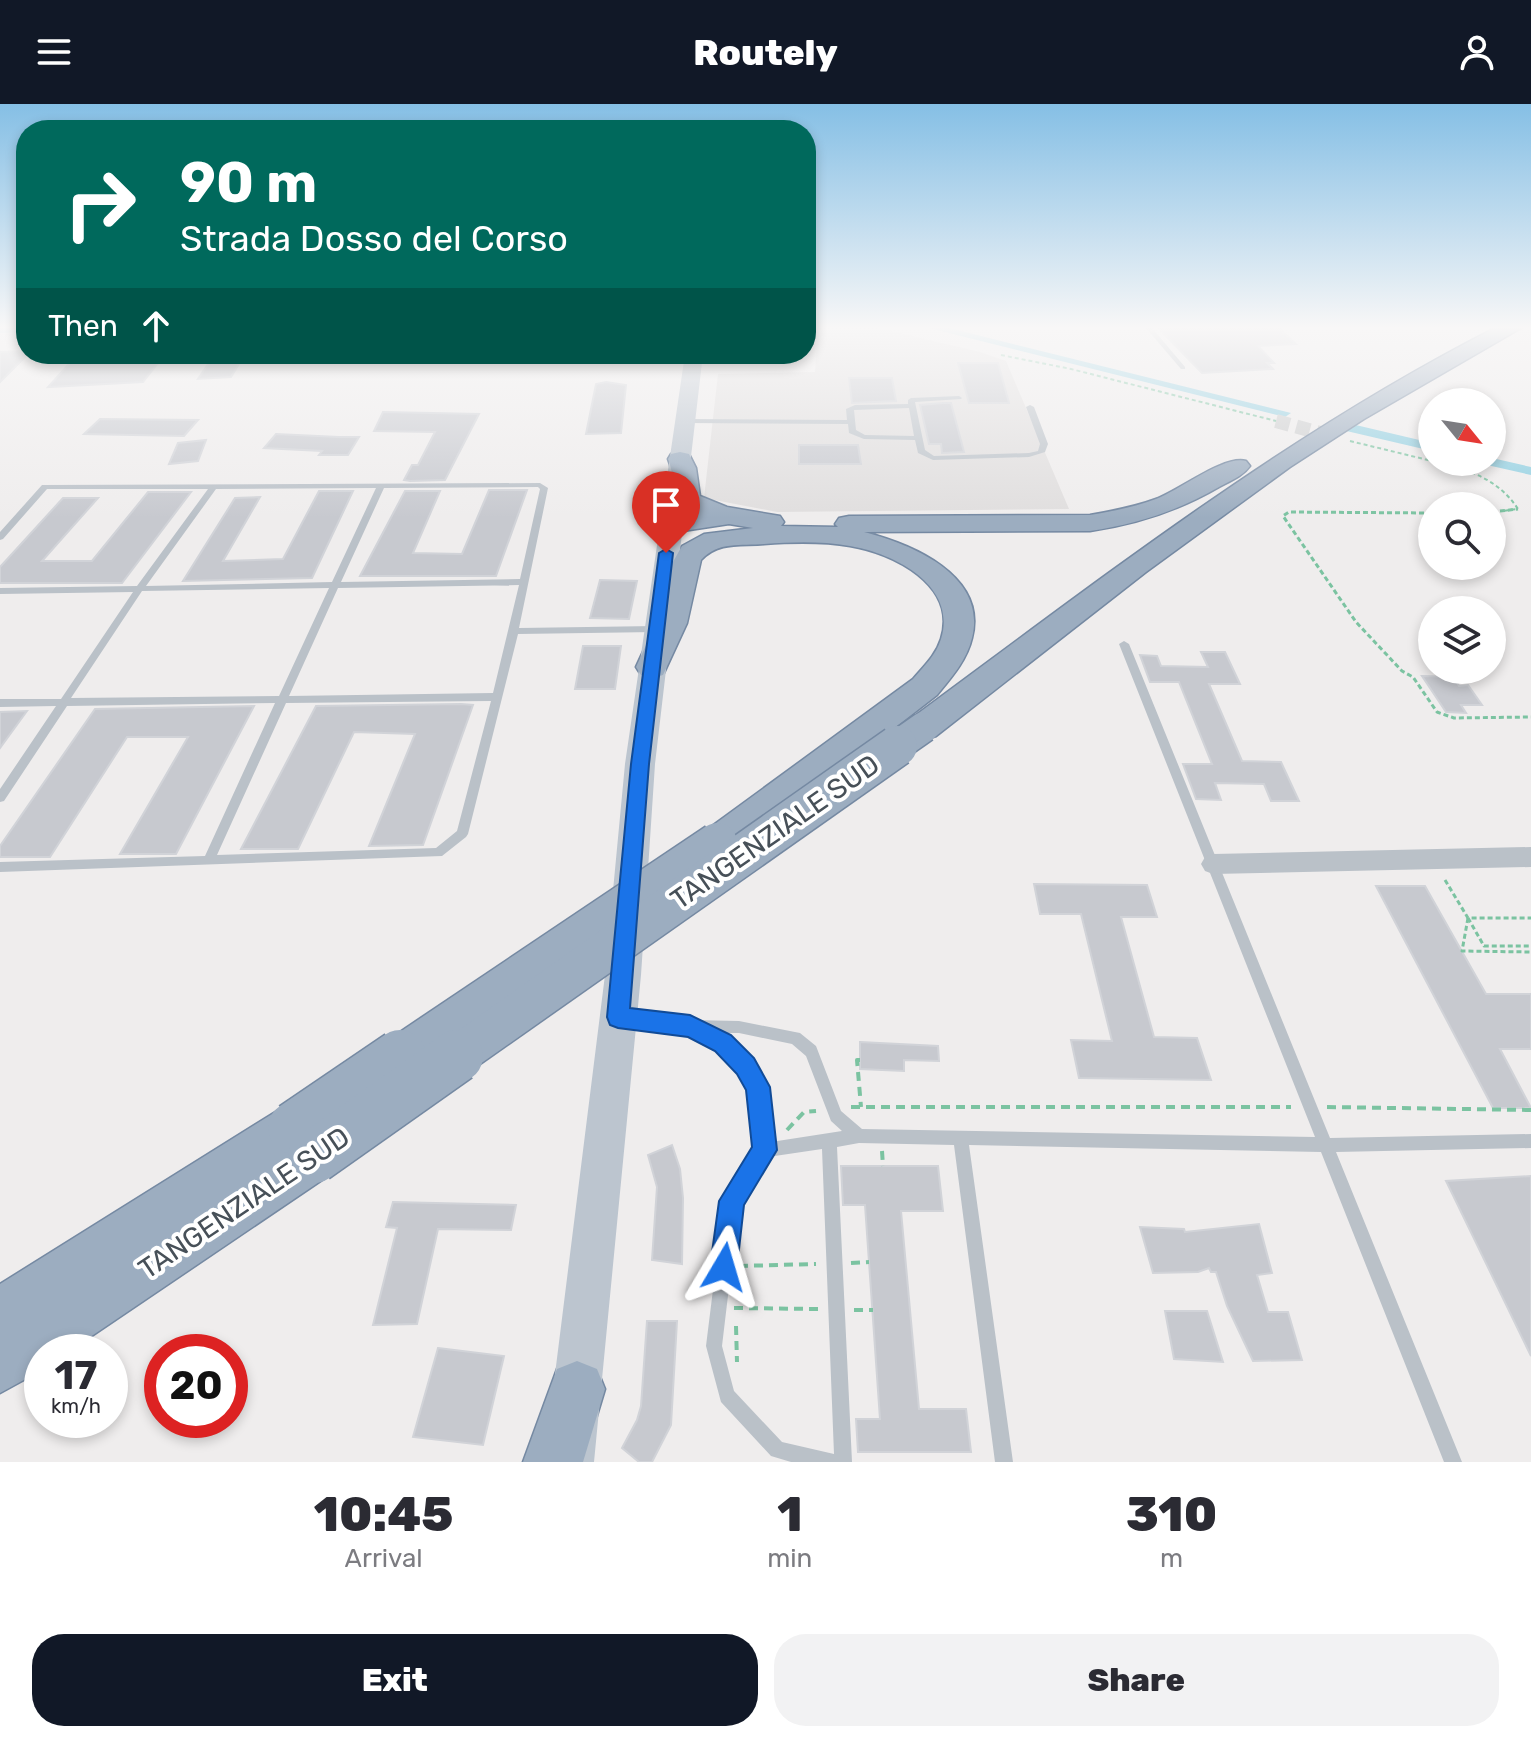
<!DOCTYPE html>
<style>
body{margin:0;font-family:Rubik,sans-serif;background:#f2f2f3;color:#2b2b33;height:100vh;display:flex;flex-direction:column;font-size:30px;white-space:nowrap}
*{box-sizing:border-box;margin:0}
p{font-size:26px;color:#7c7c81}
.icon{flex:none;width:44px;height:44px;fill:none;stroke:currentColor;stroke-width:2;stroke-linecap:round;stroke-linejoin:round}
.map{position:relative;height:1358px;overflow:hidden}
.details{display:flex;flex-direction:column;background:#fff;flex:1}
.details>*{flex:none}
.banner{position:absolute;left:16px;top:16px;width:800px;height:244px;border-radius:32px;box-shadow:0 4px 12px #0003;background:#00695c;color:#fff;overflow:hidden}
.needle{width:52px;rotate:120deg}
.fabs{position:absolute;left:1418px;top:284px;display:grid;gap:16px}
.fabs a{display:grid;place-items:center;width:88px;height:88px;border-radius:50%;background:#fff;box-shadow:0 4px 12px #0003;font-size:40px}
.speed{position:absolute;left:24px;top:1230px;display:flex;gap:16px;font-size:40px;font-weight:700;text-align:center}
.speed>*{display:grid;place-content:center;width:104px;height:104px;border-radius:50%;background:#fff;box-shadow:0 4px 12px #0003;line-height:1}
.speed small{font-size:20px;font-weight:400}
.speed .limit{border:12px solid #d22;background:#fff;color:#111}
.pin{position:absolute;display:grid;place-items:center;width:68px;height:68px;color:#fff;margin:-82px -34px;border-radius:50% 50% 50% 0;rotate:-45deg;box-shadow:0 0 8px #0007}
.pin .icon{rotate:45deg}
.me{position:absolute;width:88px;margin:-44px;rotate:7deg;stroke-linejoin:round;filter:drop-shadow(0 0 6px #0008)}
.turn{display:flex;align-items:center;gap:28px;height:168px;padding:0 32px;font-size:36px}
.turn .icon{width:104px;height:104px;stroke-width:2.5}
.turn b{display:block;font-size:56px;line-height:68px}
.then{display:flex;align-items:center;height:76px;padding:0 32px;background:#0003;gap:16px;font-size:30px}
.eta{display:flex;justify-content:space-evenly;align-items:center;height:136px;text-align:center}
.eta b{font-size:48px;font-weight:800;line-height:56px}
.primary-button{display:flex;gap:16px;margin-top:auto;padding:16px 32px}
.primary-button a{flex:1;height:92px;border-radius:32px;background:#111827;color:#fff;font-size:32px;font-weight:800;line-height:92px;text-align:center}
.primary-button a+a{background:#f2f2f3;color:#2b2b33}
header{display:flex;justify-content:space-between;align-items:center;height:104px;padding:0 32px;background:#111827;color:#fff;font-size:36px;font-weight:800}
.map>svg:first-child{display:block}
.education{fill:#e0dede}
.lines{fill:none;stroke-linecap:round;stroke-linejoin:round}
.canal{fill:#91cfe1;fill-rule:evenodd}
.building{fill:#c7c9cf;stroke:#d1d3d8;stroke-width:2}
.minor-tunnel{stroke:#cdcecf;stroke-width:14;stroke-dasharray:14 7;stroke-linecap:butt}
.trunk-casing{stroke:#7589a2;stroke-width:3}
.path-far2{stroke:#7bc3a1;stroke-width:2;stroke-dasharray:4 3;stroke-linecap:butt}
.path-far1{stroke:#7bc3a1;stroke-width:3;stroke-dasharray:5 3;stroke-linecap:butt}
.path{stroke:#7bc3a1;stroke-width:4;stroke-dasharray:9 6;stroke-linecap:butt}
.service{fill:#bac1c8;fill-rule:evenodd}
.minor{fill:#bac1c8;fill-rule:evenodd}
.secondary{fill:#bcc5cf;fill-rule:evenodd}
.trunk{fill:#9cadc0;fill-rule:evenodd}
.trunk-bridge-far2-casing{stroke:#7589a2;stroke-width:33;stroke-linecap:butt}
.trunk-bridge-far1-casing{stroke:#7589a2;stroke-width:43;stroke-linecap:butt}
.trunk-bridge-casing{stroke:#7589a2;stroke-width:55;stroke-linecap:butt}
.trunk-bridge-far2{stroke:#9cadc0;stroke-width:30}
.trunk-bridge-far1{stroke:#9cadc0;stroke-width:40}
.trunk-bridge{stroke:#9cadc0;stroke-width:52}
.route{fill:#1a73e8;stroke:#114b97;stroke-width:2}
.labels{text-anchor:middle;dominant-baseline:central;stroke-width:8;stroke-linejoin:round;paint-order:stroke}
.street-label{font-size:28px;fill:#475058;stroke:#fff}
</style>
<header><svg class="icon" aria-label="menu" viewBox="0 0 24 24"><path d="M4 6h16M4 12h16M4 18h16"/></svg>Routely<svg class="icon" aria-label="person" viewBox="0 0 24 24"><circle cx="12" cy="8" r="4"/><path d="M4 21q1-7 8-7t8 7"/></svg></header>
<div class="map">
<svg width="1531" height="1358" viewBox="0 0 1531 1358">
<rect width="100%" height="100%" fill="#efeded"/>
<polygon class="education" points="818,224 878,224 980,248 1006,257 1069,405 777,408 704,394 718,270 815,268"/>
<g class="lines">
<g class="canal">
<polygon points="0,224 26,224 26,228 0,229"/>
<polygon points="929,224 949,224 1291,309 1285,313"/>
<polygon points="1343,318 1432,339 1432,347 1338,325 1336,322"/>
<polygon points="1492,354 1531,363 1531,371 1487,361 1485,358 1492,358"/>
</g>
</g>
<g class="building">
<polygon points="1158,224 1279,224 1296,240 1258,242 1274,259 1267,259 1273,265 1202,269"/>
<polygon points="26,247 28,250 0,278 0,248"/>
<polygon points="78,250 165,250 143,278 48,283"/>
<polygon points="215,250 245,250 231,273 198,275"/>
<polygon points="958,259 998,259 1009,299 969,299"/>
<polygon points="849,274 892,274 896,297 852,299"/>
<polygon points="606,278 626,281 621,329 586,330 596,280"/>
<polygon points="943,299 951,299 964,348 942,349 941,340 929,340 920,301"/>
<polygon points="383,308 479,310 445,376 410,377 404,376 412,361 418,361 435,328 374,327"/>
<polygon points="100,315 198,316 184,332 84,330"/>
<polygon points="276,330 339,333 359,333 348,351 319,351 322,347 264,344"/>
<polygon points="206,336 198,357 169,360 178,339"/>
<polygon points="799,341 858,341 861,360 799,360"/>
<polygon points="489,386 527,386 496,472 360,472 405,387 440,387 413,449 462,450"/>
<polygon points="319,387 353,387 312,474 183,477 235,394 260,393 223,457 283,455"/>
<polygon points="148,388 191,388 122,479 0,479 0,463 63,394 98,394 42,457 92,457"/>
<polygon points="600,476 637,477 629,515 590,514"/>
<polygon points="583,542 621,542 615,585 575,585"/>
<polygon points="1201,548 1225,548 1240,580 1209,580 1242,657 1281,658 1299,697 1271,697 1264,680 1215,679 1221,696 1196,695 1183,660 1212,660 1179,578 1150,578 1140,551 1157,552 1161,562 1208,563"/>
<polygon points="1422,572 1454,573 1459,582 1468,581 1482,601 1461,601 1466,609 1446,608"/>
<polygon points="461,600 473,601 423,741 369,742 415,630 354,628 298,745 241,745 316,602"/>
<polygon points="254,602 176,750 120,750 188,633 127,633 50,753 0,753 0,742 95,605"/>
<polygon points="27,607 0,644 0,608"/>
<polygon points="1034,780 1147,781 1157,813 1121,813 1154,933 1197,934 1211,976 1079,974 1071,936 1112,937 1081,810 1040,810"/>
<polygon points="1376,782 1425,782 1486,890 1531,890 1531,945 1500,945 1531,1004 1493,1004"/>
<polygon points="860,938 938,942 939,957 904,956 904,967 860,965"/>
<polygon points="672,1041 680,1065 683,1094 682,1160 652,1156 657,1083 648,1051"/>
<polygon points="841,1062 938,1062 943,1107 901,1107 919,1305 966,1305 971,1348 858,1348 856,1315 880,1315 865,1101 843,1101"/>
<polygon points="1531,1072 1531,1252 1446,1077"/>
<polygon points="393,1098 516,1101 511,1126 438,1125 417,1220 373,1221 397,1124 386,1123"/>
<polygon points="1259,1120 1272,1169 1257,1171 1268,1208 1288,1208 1302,1256 1253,1257 1227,1202 1216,1168 1211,1168 1209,1164 1198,1168 1153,1169 1140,1123 1184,1125 1185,1128"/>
<polygon points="1165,1207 1207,1207 1223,1258 1174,1255"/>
<polygon points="647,1217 677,1217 671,1321 652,1358 639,1358 622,1344 637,1316 641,1302"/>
<polygon points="438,1244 504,1252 483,1341 413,1333"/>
</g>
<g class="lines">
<polyline class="minor-tunnel" points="1276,317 1335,333"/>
<g class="trunk-casing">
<g id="trunk">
<path d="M1495 224H1521L1364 315 1290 363 1146 468 936 632 924 636 912 632 907 623 912 614C1101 475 1285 331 1495 224Z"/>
<path d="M680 348 689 350 696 364 700 392 727 403 780 412 784 418 781 422 838 423 835 420 839 414 849 412 1090 411C1113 407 1135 403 1156 395 1180 386 1224 351 1246 357L1250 362C1243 372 1230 377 1219 383 1178 407 1137 420 1090 427L864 428C911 440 988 471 972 534 967 556 951 574 937 591L725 755 711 760 697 755 692 744 697 733 913 575C924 562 936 551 941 535 958 481 893 449 850 442 821 437 793 438 764 440 741 442 718 437 701 456L687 519 663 571 652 574 641 571 636 563 659 513 669 465 682 442 704 430 753 424 729 420 670 429 660 427 656 421 660 415 693 410C664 394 678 379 668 355L671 350Z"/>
<polygon points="294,1000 311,1007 318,1024 316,1029 331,1036 338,1053 331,1070 68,1248 42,1248 42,1266 0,1289 0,1180 277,1007"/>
<polygon points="577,1257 597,1265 605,1285 583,1358 523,1358 557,1265"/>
</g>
</g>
<g class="path-far2">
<polyline points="1001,251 1071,265 1276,317"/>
<polyline points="1350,337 1432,357"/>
<path d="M1438 358C1470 366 1499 376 1518 405L1502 407"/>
</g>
<g class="path-far1">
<polyline points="1492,408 1518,405"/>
<polyline points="1432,409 1289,408 1283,412 1356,518 1402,567 1413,573 1437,608 1454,614 1531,613"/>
<polyline points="1445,776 1468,814 1531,814"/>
<polyline points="1468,814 1462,847 1531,848"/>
<polyline points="1468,814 1484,842 1531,842"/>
</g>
<g class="path">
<polyline points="860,956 857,956 861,1003"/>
<polyline points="851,1003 1291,1003"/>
<polyline points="1327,1003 1531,1006"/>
<polyline points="787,1026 804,1008 816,1007"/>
<polyline points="882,1047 883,1062"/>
<polyline points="851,1159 869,1158"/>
<polyline points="739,1162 816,1160"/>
<polyline points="734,1204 818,1205"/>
<polyline points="854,1206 873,1206"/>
<polyline points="736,1222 737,1258"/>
</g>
<g class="service">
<polygon points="1146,224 1152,224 1185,263 1185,265 1181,265"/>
<path d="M959 292 962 294 961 295 915 298 925 346 934 352 1029 349 1038 347 1040 340 1026 303 1030 301 1034 303 1048 340 1045 348 1029 353 933 356 918 349 915 336 864 335 849 329 848 320 685 319 681 317 685 315 847 316 846 305 855 301 908 300V296L911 294ZM909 304 914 332 865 331 856 326 854 306Z"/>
<path d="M540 379 548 384 519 524 656 522 661 525 656 528 518 530 468 730 466 733 442 752 0 768V758L205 752 275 599 67 602 4 697 0 698V685L56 602 0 603V595H61L133 488 0 490V484L137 482 208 385H47L3 435 0 436V428L42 381ZM538 383 540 385 520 475 341 478 384 384ZM376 384 332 478 146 482 216 385ZM519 481 493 589 289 592 338 484ZM329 484 279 592 71 594 142 487ZM491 597 457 727 436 744 217 751 286 599Z"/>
<path d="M1124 537 1129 540 1330 1034 1531 1030V1044L1336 1048 1462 1358H1444L1321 1048 969 1041 1013 1358H995L954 1041 859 1039 837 1043 852 1358H791L771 1352 721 1298 706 1242 724 1097 756 1044 751 985 741 967 718 944 690 928 622 920 617 919 615 914 617 909 622 908 690 916 739 917 800 929 816 942 841 1007 862 1025 1315 1033 1119 540ZM717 929H739L792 940 806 952 831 1017 842 1027 771 1038 765 983C755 961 739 940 717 929ZM822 1045 834 1350 782 1338 734 1287 722 1242 739 1099 768 1053Z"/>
</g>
<polygon class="minor" points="1531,743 1531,763 1213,770 1205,767 1201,760 1205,753 1213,750"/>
<polygon class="secondary" points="685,250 703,250 655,660 641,871 594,1358 544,1358 605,871 625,660"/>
<use href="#trunk" class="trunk"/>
<g class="trunk-bridge-far2-casing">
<polyline id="trunk-bridge-far2" points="894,644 924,623"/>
</g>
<g class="trunk-bridge-far1-casing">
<g id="trunk-bridge-far1">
<polyline points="397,954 717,739"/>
<polyline points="454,954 897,642"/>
</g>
</g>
<g class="trunk-bridge-casing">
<g id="trunk-bridge">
<polyline points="294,1024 400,952"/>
<polyline points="314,1053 457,952"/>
</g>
</g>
<use href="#trunk-bridge-far2" class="trunk-bridge-far2"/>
<use href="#trunk-bridge-far1" class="trunk-bridge-far1"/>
<use href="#trunk-bridge" class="trunk-bridge"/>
</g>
<linearGradient id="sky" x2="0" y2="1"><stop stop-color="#85bfe5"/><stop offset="0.54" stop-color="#f8f7f7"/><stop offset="1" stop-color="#f8f7f7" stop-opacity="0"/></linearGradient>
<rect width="1531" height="414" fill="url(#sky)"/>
<polygon class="route" points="666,445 673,449 649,660 630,904 690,911 731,931 754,954 770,983 777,1046 744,1101 737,1163 733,1173 724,1176 714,1173 710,1163 719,1097 752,1043 746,986 737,970 715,947 688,933 618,924 610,921 607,913 631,660 659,449"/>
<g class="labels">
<g class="street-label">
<text transform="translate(775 728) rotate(-35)">TANGENZIALE SUD</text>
<text transform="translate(244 1099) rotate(-34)">TANGENZIALE SUD</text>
</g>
</g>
</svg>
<div class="fabs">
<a><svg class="needle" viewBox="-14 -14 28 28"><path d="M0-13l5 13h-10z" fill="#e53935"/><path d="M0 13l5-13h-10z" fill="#7c7c81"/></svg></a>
<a><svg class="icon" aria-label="search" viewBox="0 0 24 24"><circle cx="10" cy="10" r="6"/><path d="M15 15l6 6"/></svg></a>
<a><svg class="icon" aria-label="layers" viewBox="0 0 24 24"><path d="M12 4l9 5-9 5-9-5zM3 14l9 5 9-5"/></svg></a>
</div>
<div class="speed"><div>17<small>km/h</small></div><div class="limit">20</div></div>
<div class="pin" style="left:666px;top:449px;background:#d93025"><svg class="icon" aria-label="arrive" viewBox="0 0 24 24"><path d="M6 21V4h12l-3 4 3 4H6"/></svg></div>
<svg class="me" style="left:724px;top:1163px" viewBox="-20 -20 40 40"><path d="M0-17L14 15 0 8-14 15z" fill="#1a73e8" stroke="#fff" stroke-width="4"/></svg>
<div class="banner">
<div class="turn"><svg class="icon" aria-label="right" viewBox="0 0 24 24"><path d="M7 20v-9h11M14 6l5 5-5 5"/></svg><div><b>90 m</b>Strada Dosso del Corso</div></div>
<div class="then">Then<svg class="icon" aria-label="ahead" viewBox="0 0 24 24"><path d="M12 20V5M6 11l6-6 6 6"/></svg></div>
</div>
</div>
<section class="details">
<div class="eta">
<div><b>10:45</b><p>Arrival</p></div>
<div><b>1</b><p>min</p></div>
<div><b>310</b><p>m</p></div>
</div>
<div class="primary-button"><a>Exit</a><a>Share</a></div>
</section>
